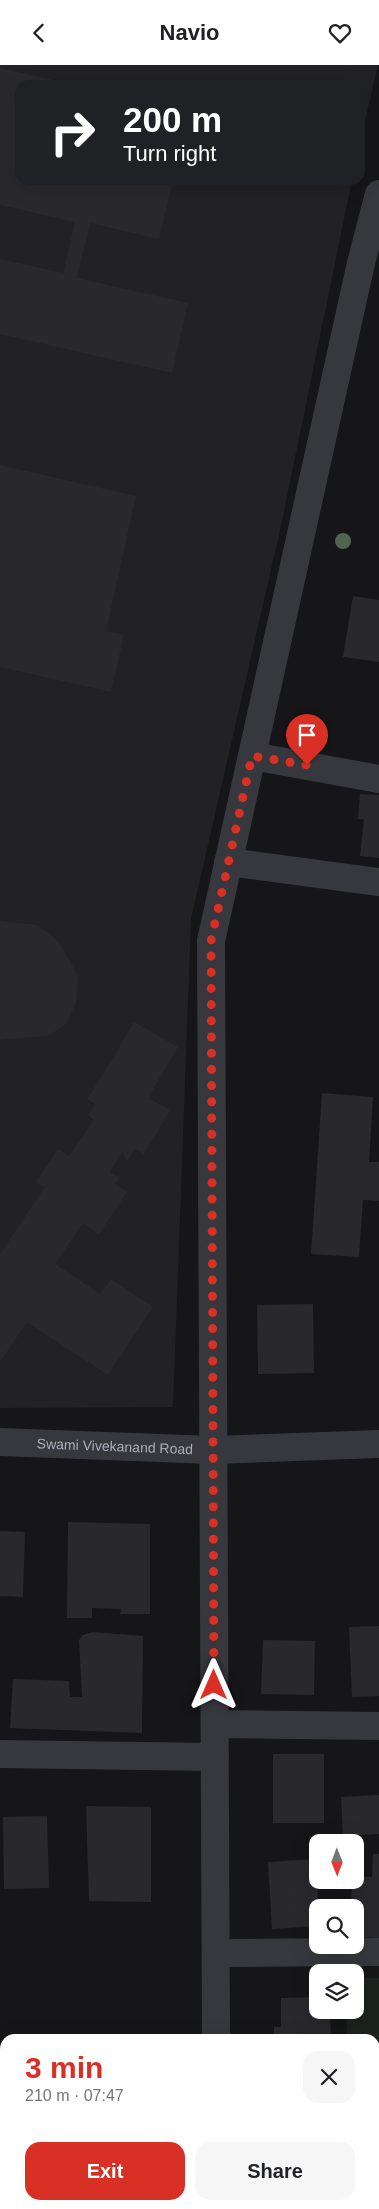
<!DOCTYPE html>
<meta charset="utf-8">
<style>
body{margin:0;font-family:Arial,sans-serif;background:#f6f6f6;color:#202124;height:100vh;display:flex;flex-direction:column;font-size:19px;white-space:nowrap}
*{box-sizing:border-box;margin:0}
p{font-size:16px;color:#757577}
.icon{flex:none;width:28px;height:28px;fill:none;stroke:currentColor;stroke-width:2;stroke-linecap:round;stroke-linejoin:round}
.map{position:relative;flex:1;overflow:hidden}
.side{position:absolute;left:0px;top:1969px;width:380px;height:176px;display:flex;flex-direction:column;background:#fff;border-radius:15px 15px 0 0;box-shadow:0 5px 20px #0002}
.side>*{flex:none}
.guide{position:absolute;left:15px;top:15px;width:350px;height:105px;border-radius:15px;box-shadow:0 5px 20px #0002;background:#202124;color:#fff;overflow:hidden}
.needle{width:32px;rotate:179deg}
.buttons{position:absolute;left:309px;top:1769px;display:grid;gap:10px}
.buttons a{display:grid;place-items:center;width:55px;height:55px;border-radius:10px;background:#fff;box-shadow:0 5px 20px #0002;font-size:25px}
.pin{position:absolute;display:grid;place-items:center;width:42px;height:42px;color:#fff;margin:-51px -21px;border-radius:50% 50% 50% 0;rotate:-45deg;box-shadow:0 0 5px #0007}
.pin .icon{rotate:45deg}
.me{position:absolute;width:55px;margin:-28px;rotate:0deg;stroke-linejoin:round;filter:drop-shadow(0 0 4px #0008)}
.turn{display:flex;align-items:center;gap:18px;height:105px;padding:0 25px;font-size:22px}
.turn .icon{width:65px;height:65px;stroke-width:2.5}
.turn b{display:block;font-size:35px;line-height:42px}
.round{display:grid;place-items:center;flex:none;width:52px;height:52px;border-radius:15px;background:#f6f6f6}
.head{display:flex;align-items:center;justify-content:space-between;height:85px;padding:0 25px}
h1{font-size:30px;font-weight:600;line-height:38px;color:#d93025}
.cta{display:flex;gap:10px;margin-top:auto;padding:10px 25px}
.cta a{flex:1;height:58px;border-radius:15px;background:#d93025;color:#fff;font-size:20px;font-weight:600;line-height:58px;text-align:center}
.cta a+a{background:#f6f6f6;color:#202124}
header{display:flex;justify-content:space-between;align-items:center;height:65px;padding:0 25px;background:#fff;font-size:22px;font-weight:600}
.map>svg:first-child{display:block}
.built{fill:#222225}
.green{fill:#1c231d}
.building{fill:#29292c}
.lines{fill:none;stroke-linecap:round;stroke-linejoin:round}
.minor{stroke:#37383d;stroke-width:28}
.tertiary{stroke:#37383d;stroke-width:28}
.tree{fill:#506452}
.route{stroke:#d93025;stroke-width:9;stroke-dasharray:0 16.2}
.labels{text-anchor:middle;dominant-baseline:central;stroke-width:5;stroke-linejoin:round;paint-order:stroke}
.street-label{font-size:14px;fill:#a8adb8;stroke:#111113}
</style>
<header><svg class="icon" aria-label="back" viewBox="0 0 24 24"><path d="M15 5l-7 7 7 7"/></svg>Navio<svg class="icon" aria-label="heart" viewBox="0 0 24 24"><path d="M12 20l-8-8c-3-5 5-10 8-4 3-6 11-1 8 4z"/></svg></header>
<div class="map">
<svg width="379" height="2144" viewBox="0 0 379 2144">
<rect width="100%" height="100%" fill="#161618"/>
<polygon class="built" points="0,0 378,0 360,77 360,20 20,20 20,115 352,115 281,461 191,854 173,1342 0,1343"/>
<polygon class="green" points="355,1913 379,1913 379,2144 348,2144 348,2140 375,2140 375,1974 347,1974 347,1945 355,1945"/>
<g class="building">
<polygon points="0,3 72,19 20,20 20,115 155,115 172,119 159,174 90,158 77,213 188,238 172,308 0,269 0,194 63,208 75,157 0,140"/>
<polygon points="0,400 136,431 106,566 124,570 111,627 0,602"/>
<polygon points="353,531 379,535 379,597 343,592"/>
<polygon points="360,729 379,730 379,793 360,791 364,754 358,754"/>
<polygon points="0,856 38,860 59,877 78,911 76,938 66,959 48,971 0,975"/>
<polygon points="134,957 178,982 148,1033 170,1045 144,1089 135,1084 127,1096 122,1087 110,1107 119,1113 115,1119 127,1127 99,1169 83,1158 55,1199 100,1229 111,1214 153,1242 108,1310 27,1257 0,1297 0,1189 45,1122 36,1117 58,1084 69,1091 94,1055 88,1050 95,1039 87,1034 104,1008"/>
<polygon points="322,1028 373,1032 369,1097 379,1097 379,1136 363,1135 359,1192 311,1189"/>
<polygon points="313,1239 314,1308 258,1309 257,1240"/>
<polygon points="68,1457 150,1459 150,1549 120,1549 121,1544 92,1543 92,1553 67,1553"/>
<polygon points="0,1466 25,1467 23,1532 0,1531"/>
<polygon points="379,1561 379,1631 352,1632 349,1562"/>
<polygon points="93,1567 143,1571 142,1668 10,1663 13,1614 69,1616 70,1632 82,1632 79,1575 83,1570"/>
<polygon points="263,1575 315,1576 314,1630 261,1629"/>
<rect x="273" y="1689" width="51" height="69"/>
<polygon points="379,1730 379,1769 343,1771 341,1732"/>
<polygon points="86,1741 151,1742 151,1837 89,1836"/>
<polygon points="47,1751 49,1823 4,1824 3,1752"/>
<polygon points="373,1789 379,1789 379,1873 355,1872 355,1842 351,1842 352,1815 355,1815 355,1811 372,1812"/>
<polygon points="315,1794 319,1842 318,1861 272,1864 268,1797"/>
<polygon points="318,1932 318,1945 330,1945 331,1974 274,1974 274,1962 281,1962 281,1933"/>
</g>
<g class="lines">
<g class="minor">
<polyline points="252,691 379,714"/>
<polyline points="228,797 379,817"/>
<polyline points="215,1659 379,1661"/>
<polyline points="0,1689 215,1692"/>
<polyline points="216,1888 379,1887"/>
</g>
<g class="tertiary">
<path id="s1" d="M0 1377 213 1385 379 1379"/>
<polyline points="216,1974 211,876 361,198 379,129"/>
<polyline points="217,2140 217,2144"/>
</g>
</g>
<circle class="tree" cx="343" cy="476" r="8"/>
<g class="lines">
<polyline class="route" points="214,1620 211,876 252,691 307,700"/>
</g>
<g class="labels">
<g class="street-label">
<text stroke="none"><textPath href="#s1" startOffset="115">Swami Vivekanand Road</textPath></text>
</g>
</g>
</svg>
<div class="buttons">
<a><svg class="needle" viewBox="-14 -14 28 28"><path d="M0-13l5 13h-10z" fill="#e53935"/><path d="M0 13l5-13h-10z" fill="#757577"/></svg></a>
<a><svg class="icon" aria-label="search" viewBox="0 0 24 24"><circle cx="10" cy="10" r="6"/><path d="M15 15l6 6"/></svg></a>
<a><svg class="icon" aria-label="layers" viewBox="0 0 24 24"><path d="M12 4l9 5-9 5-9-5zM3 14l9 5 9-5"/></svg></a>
</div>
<div class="pin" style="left:307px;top:700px;background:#d93025"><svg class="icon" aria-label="arrive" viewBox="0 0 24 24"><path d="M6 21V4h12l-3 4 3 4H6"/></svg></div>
<svg class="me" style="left:214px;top:1620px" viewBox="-20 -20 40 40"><path d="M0-17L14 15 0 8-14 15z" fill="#d93025" stroke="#fff" stroke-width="4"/></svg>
<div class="guide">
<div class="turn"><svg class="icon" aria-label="right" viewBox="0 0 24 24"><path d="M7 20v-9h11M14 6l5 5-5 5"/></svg><div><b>200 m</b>Turn right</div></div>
</div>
<section class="side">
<div class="head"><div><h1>3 min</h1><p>210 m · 07:47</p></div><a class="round"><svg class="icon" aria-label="close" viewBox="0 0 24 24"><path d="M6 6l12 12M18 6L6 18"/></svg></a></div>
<div class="cta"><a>Exit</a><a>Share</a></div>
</section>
</div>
